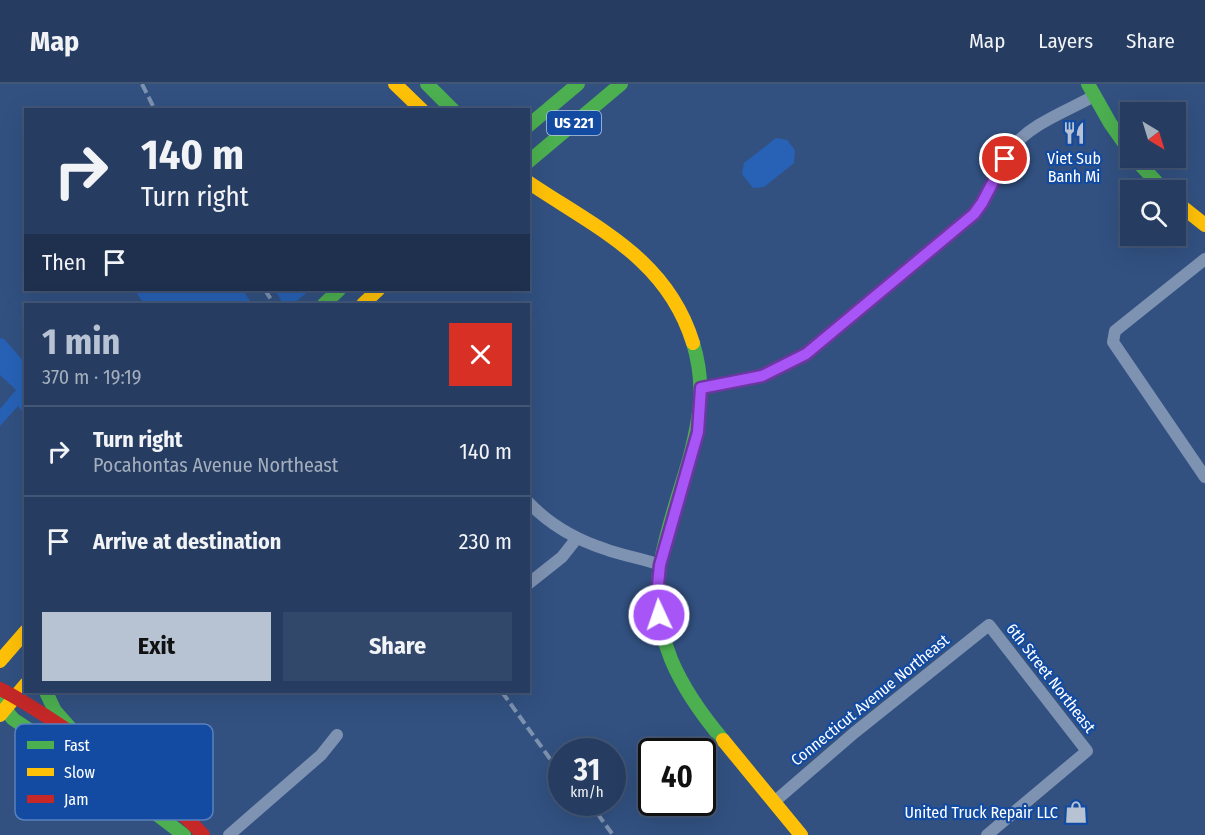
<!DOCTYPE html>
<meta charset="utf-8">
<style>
body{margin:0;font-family:"Fira Sans Condensed",sans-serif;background:#32486a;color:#f1f3f6;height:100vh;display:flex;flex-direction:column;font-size:22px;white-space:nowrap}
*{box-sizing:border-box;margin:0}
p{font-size:20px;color:#a4aebd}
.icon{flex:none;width:33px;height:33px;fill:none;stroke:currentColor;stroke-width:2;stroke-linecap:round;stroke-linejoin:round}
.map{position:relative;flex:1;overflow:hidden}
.side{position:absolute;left:24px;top:219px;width:506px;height:390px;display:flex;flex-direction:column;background:#263d61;border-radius:0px;box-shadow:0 6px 24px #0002,0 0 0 2px #425676}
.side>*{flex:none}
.banner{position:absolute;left:24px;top:24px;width:506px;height:183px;border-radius:0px;box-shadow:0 6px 24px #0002,0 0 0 2px #425676;background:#263d61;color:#f1f3f6;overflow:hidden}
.needle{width:39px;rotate:142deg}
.controls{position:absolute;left:1120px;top:18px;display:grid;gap:12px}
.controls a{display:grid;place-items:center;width:66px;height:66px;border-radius:0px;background:#263d61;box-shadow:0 6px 24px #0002,0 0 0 2px #425676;font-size:30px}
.speed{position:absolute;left:548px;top:654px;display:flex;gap:12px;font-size:30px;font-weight:700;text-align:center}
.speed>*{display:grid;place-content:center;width:78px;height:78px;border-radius:50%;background:#263d61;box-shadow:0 6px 24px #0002,0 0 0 2px #425676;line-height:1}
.speed small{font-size:15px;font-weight:400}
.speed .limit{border:3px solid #111;border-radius:9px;background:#fff;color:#111}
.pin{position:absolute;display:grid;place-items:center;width:51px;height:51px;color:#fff;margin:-26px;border:3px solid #fff;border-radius:50%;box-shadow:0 2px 6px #0007}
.me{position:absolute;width:66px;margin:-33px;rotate:357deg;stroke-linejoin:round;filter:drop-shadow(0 0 4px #0008)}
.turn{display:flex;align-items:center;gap:21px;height:126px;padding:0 18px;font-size:27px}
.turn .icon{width:78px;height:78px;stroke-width:2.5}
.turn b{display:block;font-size:42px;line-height:51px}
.then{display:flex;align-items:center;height:57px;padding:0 18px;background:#0003;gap:12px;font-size:22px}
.round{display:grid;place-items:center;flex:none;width:63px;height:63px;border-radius:0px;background:#32486a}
.overview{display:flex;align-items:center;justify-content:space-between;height:102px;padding:0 18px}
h1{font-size:36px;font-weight:700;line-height:45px;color:#b7c2d3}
.action{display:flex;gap:12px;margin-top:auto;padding:12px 18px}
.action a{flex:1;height:69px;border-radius:0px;background:#b7c2d3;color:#111;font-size:24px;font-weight:700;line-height:69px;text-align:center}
.action a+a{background:#32486a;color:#f1f3f6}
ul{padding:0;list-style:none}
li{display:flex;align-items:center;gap:18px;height:90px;padding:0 18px;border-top:2px solid #425676}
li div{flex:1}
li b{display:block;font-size:22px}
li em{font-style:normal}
header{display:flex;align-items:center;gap:36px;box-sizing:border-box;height:84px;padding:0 30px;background:#263d61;border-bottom:2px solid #425676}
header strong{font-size:28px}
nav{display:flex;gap:33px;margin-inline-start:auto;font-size:21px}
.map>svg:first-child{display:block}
.green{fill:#2762b7}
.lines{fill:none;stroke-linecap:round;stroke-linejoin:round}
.street{stroke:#7e92b1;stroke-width:12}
.fast{stroke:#4caf50;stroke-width:14}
.slow{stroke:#ffc107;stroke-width:14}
.jam{stroke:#c62828;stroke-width:14}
.rail{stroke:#7d92b0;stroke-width:4;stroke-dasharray:10 4.5;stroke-linecap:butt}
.route-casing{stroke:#6d37a1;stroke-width:15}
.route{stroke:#a855f7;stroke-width:10}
.labels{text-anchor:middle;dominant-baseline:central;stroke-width:4.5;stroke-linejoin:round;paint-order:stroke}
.shield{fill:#124ba1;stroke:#b8c9e3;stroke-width:1.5}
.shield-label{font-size:15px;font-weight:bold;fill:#fff}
.poi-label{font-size:16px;fill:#fff;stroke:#124ba1}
.street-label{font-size:16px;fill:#fff;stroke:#124ba1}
.key{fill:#124ba1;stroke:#5981bd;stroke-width:1.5}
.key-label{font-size:16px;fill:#fff}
</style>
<header>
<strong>Map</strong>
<nav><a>Map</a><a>Layers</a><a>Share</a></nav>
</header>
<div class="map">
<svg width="1205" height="751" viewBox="0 0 1205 751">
<rect width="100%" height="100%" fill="#325181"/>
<g class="green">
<polygon points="776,54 787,56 795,66 794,79 764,103 753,104 742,90 744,79"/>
<polygon points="142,206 243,206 252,220 144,220 137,210"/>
<polygon points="275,206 310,206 293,220 283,220"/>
<polygon points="0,254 4,255 26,280 25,326 23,329 18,322 0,342 0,325 16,306 0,291"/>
</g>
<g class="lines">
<g class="street">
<polyline points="1205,175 1115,247 1113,258 1205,393"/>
<path d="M701 304 762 292 806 270 974 130C989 110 997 85 1011 65 1030 40 1067 27 1094 12"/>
<path d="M528 418C549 440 577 456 605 465 623 472 642 474 660 481"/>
<polyline points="528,500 562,473 577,454"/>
<polyline points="774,718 854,649 989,541 1087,667 987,751"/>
<polyline points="229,751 321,671 337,651"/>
</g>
<g class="fast">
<polyline points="427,0 453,26"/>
<polyline points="1088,0 1110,39 1131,69"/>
<polyline points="528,42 578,0"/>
<polyline points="1134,74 1164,106"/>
<polyline points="528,78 621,0"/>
<polyline points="324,220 339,206"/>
<path d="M693 259C706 301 700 334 689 376 679 410 666 446 660 482 648 550 681 606 723 656"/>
<polyline points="46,608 55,627 79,654"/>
<polyline points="0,619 13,635 155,729 184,751"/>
</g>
<g class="slow">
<polyline points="395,0 422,26"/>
<path d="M528 98C596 144 667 174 693 259"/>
<polyline points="1176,118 1205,141"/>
<polyline points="363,220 378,206"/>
<polyline points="0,577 26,547"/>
<polyline points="0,631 26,600"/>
<polyline points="723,656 801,751"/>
</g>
<path class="jam" d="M0 605C28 619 53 637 79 654 123 684 167 711 203 751"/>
<g class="rail">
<polyline points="142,0 155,26"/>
<polyline points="265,206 274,220"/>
<polyline points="502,608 561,690"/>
<polyline points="589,718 613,751"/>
</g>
</g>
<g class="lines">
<g class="route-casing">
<polyline id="route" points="659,531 658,501 660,481 698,348 701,304 762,292 806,270 974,130 982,119 1005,75"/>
</g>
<use href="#route" class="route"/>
</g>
<defs>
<g id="restaurant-bare" transform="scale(1.8)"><path d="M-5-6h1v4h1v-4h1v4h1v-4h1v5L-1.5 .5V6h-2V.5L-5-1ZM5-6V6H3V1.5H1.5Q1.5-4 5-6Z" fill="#b7c2d3" stroke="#124ba1" stroke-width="2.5" paint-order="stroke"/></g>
<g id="shop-bare" transform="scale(1.8)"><path d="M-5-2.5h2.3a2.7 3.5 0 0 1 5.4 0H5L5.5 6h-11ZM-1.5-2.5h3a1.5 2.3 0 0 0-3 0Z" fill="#b7c2d3" stroke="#124ba1" stroke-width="2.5" paint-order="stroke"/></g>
</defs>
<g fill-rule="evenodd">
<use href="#restaurant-bare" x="1074" y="49"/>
<use href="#shop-bare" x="1076" y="728"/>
</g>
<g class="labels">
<rect class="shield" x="547" y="27" width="54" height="24" rx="4.5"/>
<g class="shield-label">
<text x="574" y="39">US 221</text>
</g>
<g class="poi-label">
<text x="1074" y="74">Viet Sub<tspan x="1074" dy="18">Banh Mi</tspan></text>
<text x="1058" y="728" text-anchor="end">United Truck Repair LLC</text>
</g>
<g class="street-label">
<text transform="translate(1051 594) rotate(52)">6th Street Northeast</text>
<text transform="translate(870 616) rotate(-39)">Connecticut Avenue Northeast</text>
</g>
</g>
<rect x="15" y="640" width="198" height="96" rx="9" class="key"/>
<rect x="27" y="657" width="27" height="8" fill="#4caf50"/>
<rect x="27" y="684" width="27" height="8" fill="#ffc107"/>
<rect x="27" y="711" width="27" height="8" fill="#c62828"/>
<g class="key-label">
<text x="64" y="667">Fast</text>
<text x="64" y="694">Slow</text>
<text x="64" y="721">Jam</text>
</g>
</svg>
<div class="controls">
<a><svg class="needle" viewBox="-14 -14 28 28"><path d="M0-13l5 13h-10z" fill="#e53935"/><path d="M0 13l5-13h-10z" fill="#a4aebd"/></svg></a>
<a><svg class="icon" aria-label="search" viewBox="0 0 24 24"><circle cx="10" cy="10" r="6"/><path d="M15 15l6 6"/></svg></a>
</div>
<div class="speed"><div>31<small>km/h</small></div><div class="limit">40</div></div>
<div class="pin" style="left:1005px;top:75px;background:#d93025"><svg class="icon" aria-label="arrive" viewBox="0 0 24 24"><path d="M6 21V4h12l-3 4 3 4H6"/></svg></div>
<svg class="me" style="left:659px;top:531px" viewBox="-20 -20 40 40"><circle r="17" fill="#a855f7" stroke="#fff" stroke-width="3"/><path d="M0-11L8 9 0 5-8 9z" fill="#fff"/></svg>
<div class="banner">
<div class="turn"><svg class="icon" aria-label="right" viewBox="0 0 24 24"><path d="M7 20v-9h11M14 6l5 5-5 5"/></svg><div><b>140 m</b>Turn right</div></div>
<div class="then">Then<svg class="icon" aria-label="arrive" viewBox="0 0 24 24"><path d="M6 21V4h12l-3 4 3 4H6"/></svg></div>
</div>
<section class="side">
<div class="overview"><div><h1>1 min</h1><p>370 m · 19:19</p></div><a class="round" style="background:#d93025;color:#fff"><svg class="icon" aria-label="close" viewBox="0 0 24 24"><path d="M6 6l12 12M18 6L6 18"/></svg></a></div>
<ul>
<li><svg class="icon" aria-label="right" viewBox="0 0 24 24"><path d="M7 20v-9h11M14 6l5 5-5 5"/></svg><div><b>Turn right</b><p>Pocahontas Avenue Northeast</p></div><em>140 m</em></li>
<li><svg class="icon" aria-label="arrive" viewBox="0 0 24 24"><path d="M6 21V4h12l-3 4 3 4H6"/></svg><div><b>Arrive at destination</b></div><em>230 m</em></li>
</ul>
<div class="action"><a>Exit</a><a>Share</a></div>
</section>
</div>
